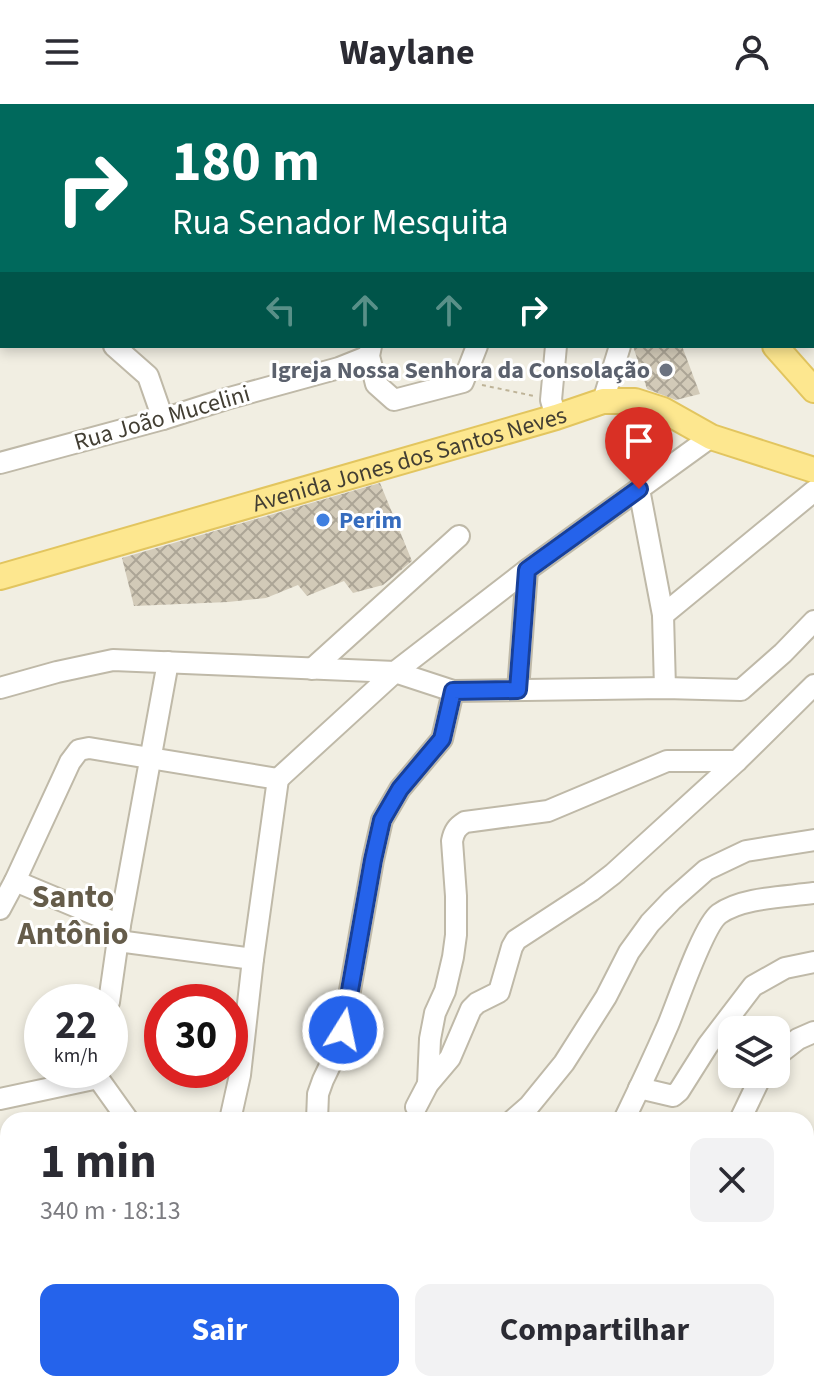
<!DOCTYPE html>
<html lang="pt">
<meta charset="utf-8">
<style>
body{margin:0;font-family:"Source Sans 3",sans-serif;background:#f2f2f3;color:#2b2b33;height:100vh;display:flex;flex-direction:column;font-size:30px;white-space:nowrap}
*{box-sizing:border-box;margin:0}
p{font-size:26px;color:#7c7c81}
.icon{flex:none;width:44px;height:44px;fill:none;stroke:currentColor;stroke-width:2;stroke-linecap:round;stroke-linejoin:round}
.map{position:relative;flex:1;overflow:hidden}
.drawer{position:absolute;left:0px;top:1008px;width:814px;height:280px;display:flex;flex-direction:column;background:#fff;border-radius:24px 24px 0 0;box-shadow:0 4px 12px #0003}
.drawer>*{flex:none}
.banner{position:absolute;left:0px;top:0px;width:814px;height:244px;box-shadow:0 4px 12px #0003;background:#00695c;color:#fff;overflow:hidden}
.controls{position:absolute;left:718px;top:912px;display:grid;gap:16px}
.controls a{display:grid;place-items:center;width:72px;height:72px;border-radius:16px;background:#fff;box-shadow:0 4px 12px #0003;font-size:40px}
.speed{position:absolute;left:24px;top:880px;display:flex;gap:16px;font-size:40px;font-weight:700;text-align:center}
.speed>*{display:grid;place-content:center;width:104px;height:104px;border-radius:50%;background:#fff;box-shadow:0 4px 12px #0003;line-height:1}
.speed small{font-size:20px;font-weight:400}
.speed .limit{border:12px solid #d22;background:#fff;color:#111}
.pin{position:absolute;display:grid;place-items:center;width:68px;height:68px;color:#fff;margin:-82px -34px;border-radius:50% 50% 50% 0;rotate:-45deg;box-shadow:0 0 8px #0007}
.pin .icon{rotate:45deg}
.me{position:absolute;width:88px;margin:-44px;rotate:10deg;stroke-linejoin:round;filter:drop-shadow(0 0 6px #0008)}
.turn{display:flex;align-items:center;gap:28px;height:168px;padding:0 40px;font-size:36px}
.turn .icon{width:104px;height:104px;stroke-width:2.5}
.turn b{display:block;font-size:56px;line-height:68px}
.lanes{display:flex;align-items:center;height:76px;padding:0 40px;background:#0003;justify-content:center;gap:40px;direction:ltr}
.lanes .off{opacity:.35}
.round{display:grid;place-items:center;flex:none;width:84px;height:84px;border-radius:16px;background:#f2f2f3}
.headline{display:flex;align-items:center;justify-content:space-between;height:136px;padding:0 40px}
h1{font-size:48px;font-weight:700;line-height:60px}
.button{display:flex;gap:16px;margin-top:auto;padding:16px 40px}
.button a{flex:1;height:92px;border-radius:16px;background:#2563eb;color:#fff;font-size:32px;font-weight:700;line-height:92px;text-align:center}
.button a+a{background:#f2f2f3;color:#2b2b33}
header{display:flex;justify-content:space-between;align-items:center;height:104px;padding:0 40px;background:#fff;font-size:36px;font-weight:700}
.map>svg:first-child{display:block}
.water{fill:url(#water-rules)}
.building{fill:url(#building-cross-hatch)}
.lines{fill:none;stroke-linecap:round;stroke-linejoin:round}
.minor-casing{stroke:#bfb9a8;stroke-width:24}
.major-casing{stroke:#e2c55f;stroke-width:28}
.path{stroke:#beb397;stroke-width:2;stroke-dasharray:4 4;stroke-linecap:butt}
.minor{stroke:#fff;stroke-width:20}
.major{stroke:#fde78f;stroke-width:24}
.route-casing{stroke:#184099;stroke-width:20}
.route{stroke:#2563eb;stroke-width:14}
.worship-dot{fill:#6b7280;stroke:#fff;stroke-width:3}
.shop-dot{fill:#3f7fe0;stroke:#fff;stroke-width:3}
.labels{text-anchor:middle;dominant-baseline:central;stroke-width:6;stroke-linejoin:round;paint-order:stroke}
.worship-label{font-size:24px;font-weight:bold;fill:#5b616d;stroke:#fff;text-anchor:end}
.street-label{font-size:24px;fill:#423e33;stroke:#fff}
.shop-label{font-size:24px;font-weight:bold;fill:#366cbe;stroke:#fff;text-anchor:start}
.district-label{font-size:32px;font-weight:bold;fill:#655c4a;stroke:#fff}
</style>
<header><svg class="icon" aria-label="menu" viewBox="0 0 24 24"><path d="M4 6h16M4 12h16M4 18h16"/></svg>Waylane<svg class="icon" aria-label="person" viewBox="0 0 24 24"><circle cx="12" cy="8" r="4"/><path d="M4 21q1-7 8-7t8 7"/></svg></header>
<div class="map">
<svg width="814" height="1288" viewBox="0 0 814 1288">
<defs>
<pattern id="water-rules" width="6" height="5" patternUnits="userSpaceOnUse" patternTransform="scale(2)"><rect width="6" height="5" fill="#9dc7ef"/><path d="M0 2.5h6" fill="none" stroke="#82a3c2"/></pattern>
<pattern id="building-cross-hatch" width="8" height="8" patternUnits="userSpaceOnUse" patternTransform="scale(2)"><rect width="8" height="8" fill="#d2cab8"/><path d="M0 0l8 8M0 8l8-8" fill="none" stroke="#aca596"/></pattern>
</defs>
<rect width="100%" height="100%" fill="#f1eee2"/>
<polygon class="water" points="717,0 814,0 814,69 812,67 812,2 720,2"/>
<g class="building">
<polygon points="633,242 682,242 700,290 676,296 647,285"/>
<polygon points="380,379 412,457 383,481 353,489 344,477 307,492 298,481 266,494 228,498 134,502 122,454"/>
</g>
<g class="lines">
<g class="minor-casing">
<g id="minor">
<polyline points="297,0 300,2"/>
<polyline points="421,0 423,2"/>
<polyline points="0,155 2,155"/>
<polyline points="0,189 2,190"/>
<polyline points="114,242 148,272 163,315"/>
<polyline points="371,242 369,252 376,280 394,296 463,278 477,242"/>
<polyline points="603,297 620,242"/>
<polyline points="556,313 551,296 556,242"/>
<polyline points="0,359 163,315 226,295 339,264 369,252"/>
<polyline points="639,385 663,511 665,584"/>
<polyline points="663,511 814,387"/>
<polyline points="312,565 459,432"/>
<polyline points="0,584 57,568 113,556 395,568 453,587 665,584 741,586 783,549 814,517"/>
<polyline points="518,586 527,466"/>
<polyline points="278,675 395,568 527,466 711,333"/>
<polyline points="15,777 120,821"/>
<polyline points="0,805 15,777 70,658 79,646 89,644 278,675"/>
<polyline points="118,837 253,855"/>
<polyline points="109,898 120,821 168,558"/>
<polyline points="776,952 798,935 814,928"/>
<polyline points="98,974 128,1016"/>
<path d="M428 980 430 935 435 909 445 887 453 853 456 831V792L452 737C454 727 457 723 465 718L548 707 667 657H737"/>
<polyline points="639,984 673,992 679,987 708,941 753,882 785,864 814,858"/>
<polyline points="0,995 98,974"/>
<polyline points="416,1003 428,980 450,954 471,905 477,899 499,888 512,843 516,836 591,787 613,770 737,657 814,581"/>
<polyline points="230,1016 240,971 253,855 278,675"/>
<polyline points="317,1016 318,990 323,976 335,951 343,926 373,756 382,716 400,685 442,635 453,587"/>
<polyline points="513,1016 529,1002 564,959 606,893 629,848 650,819 672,796 706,766 746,747 814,736"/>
<path d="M624 1016C639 985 654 953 668 921 677 900 703 822 719 810 742 793 786 793 814 789"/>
<polyline points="740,1016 762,970"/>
<polyline points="806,1099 814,1085"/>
<polyline points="0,1198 8,1199"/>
<polyline points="0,1274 8,1272"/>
<polyline points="152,1280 155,1288"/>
<polyline points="388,1280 394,1288"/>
<polyline points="566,1280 571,1288"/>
<polyline points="300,1288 309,1280"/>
<polyline points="498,1288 502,1280"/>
<polyline points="609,1288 613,1280"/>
<polyline points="721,1288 724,1280"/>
</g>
</g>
<g class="major-casing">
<g id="major">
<polyline points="540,0 542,2"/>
<polyline points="674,0 676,2"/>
<polyline points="812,101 814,102"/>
<polyline points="775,242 814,286"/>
<path id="s1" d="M0 473 556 313 603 297H635L663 306 711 333 814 366"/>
</g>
</g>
<g class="path">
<polyline points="782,2 783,0"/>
<polyline points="482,281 534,292"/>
</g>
<use href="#minor" class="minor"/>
<use href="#major" class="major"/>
</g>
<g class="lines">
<g class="route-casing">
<polyline id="route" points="343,926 373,756 382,716 400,685 442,635 453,587 518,586 527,466 639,385"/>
</g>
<use href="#route" class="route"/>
</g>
<circle class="worship-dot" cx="666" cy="266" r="8"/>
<circle class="shop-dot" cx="323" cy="416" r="8"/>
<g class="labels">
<g class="worship-label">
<text x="650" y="266">Igreja Nossa Senhora da Consolação</text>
</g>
<g class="street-label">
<text transform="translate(162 314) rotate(-16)">Rua João Mucelini</text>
<text stroke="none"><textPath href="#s1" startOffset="426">Avenida Jones dos Santos Neves</textPath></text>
</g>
<g class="shop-label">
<text x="339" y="416">Perim</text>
</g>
<g class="district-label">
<text x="73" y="793">Santo<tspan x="73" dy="37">Antônio</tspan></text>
</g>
</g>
</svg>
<div class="controls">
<a><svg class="icon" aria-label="layers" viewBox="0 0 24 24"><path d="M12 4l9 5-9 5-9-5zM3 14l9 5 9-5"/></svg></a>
</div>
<div class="speed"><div>22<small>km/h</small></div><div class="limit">30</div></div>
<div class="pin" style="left:639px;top:385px;background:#d93025"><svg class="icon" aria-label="arrive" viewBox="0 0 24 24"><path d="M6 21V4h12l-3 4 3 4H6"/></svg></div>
<svg class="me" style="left:343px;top:926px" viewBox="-20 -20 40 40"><circle r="17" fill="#2563eb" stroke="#fff" stroke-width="3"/><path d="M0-11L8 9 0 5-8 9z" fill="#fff"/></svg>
<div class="banner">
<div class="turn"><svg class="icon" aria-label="right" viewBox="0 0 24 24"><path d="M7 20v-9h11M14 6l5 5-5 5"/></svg><div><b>180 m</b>Rua Senador Mesquita</div></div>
<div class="lanes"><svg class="icon off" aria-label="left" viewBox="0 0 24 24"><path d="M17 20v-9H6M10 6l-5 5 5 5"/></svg><svg class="icon off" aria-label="ahead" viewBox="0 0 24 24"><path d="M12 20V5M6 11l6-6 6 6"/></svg><svg class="icon off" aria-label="ahead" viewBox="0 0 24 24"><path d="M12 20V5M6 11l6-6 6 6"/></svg><svg class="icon" aria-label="right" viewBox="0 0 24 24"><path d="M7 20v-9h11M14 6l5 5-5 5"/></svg></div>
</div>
<section class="drawer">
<div class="headline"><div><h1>1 min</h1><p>340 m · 18:13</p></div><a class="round"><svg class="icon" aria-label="close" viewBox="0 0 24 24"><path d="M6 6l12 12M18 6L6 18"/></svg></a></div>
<div class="button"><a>Sair</a><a>Compartilhar</a></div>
</section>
</div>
